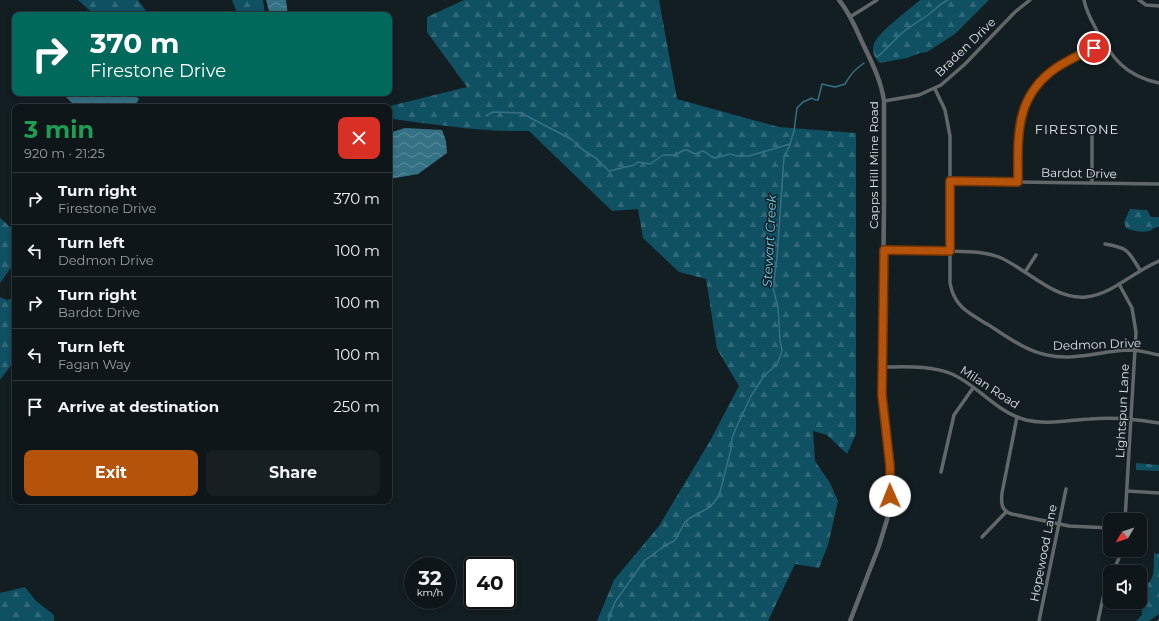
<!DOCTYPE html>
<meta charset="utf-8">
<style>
body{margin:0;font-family:Montserrat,sans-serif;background:#171f23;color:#f1f3f6;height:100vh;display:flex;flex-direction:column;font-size:15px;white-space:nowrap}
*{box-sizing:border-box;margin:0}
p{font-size:13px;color:#9b9fa2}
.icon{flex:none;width:22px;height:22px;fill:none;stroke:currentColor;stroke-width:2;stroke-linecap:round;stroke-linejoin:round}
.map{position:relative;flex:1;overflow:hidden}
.panel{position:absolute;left:12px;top:104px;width:380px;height:400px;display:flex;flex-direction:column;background:#0e161a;border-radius:8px;box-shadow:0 2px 6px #0003,0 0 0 1px #2e3539}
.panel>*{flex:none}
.top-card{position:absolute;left:12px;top:12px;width:380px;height:84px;border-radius:8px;box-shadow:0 2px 6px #0003,0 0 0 1px #2e3539;background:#00695c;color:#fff;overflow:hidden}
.needle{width:26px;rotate:231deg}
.buttons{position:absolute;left:1103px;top:513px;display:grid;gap:8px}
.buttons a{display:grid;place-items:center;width:44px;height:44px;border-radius:8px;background:#0e161a;box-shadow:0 2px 6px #0003,0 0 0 1px #2e3539;font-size:20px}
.speed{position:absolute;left:404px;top:557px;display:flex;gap:8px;font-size:20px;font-weight:700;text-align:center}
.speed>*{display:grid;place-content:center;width:52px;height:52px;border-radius:50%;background:#0e161a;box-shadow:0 2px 6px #0003,0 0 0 1px #2e3539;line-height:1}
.speed small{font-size:10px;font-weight:400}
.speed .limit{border:2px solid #111;border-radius:6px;background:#fff;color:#111}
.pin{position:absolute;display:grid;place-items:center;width:34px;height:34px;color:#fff;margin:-17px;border:2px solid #fff;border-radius:50%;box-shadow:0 1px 4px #0007}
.me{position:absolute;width:44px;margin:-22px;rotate:359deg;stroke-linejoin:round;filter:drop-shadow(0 0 3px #0008)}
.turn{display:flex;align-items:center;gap:14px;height:84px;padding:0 12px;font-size:18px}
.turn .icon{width:52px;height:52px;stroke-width:2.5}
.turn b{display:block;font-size:28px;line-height:34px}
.round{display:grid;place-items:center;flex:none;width:42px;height:42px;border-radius:8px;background:#171f23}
.head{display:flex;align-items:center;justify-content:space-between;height:68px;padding:0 12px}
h1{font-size:24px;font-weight:700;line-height:30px;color:#1e9e55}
.button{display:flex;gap:8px;margin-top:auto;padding:8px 12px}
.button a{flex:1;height:46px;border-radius:8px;background:#b45309;color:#fff;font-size:16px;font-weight:700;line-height:46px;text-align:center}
.button a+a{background:#171f23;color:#f1f3f6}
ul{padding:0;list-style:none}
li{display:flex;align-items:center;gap:12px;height:52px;padding:0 12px;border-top:1px solid #2e3539}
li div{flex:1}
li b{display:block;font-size:15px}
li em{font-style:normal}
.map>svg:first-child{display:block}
.forest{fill:url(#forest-firs)}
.water{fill:url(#water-waves)}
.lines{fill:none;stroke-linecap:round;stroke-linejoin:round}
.stream{stroke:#357184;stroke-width:1.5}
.minor{stroke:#626769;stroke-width:3.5}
.tertiary{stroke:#626769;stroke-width:4.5}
.route-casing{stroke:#753606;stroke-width:10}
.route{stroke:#b45309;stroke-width:7}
.labels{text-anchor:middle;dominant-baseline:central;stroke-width:3;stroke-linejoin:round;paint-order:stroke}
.street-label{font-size:12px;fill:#dde4e7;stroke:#131e22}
.neighbourhood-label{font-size:13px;letter-spacing:1px;fill:#dde4e7;stroke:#131e22}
.water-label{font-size:13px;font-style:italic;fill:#6fcdeb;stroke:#131e22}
</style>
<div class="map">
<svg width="1159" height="621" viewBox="0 0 1159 621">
<defs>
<pattern id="forest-firs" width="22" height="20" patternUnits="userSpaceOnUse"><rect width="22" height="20" fill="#0f5063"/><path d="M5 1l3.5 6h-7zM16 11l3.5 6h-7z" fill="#326979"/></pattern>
<pattern id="water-waves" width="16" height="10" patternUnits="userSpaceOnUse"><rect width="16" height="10" fill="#357184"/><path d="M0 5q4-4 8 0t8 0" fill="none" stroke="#5b8c9b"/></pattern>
</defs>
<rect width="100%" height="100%" fill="#131e22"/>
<g class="forest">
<polygon points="78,0 138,0 147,12 148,15 95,15"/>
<polygon points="232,0 263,0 265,15 238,15"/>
<path d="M464 0H659L677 99 779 127 856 133V434L847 454 827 435 813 431 815 461 830 483 838 501 828 545 819 568 795 564 768 621H597L614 580 659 526 710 441 739 386 717 349 706 279 679 272 643 238 638 209 612 211 529 131C483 132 438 125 393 119L389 120V107H386L467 87 427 32V17Z"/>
<path d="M920 0H989L955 34 927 52 920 53 907 58 880 63C875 59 871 51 874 44 879 31 909 10 920 0Z"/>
<path d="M1130 209 1147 210 1151 217H1159V227C1154 227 1154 229 1150 231 1142 233 1133 231 1126 228L1124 222Z"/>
<polygon points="0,218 15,231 15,262 0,283"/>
<polygon points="0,297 7,300 15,297 15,360 0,380"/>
<polygon points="1136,463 1159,465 1159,471 1136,470"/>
<path d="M1154 553 1159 554V614L1149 621H1136L1142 615 1140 591C1157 578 1153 572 1154 553Z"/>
<polygon points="25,587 36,601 54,615 54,621 0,621 0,593"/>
</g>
<g class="water">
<polygon points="266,0 286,0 288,15 270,15"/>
<polygon points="62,93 132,93 139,99 134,107 76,107"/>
<polygon points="405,128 442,130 446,141 447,153 418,174 389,179 389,133"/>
</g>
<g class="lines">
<g class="stream">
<path d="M877 57C886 50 893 41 902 33 910 26 919 21 928 15 935 10 940 3 948 0"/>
<polyline points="486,116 493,112 521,113 571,139 583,150 596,158 609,171 634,165 638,162 650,164 663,155 675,155 684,150 687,150 695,154 703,151 707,153 710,156 715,158 730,154 737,156 749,156 790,144"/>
<path d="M608 621 615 602 644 561 666 545 674 541 677 537 685 522 690 518 710 507 719 496 731 449 732 438 736 428 751 396 764 376 777 364 781 354 782 349 780 341 778 307 773 288 777 258 784 157 789 147 794 131 797 108 803 102 812 98 815 100H818L822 84 835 87 845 84C851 74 854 70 864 63"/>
<polyline points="1158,621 1159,620"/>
</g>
<g class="minor">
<path d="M1084 0C1086 10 1091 20 1096 29 1112 58 1125 76 1159 83"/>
<polyline points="1139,0 1146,5 1159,6"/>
<polyline points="850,17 877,0"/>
<path d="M935 89 945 110 950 136V283C954 306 968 313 987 324 1005 335 1025 351 1047 355 1074 361 1101 351 1129 350 1139 350 1149 353 1159 355"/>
<polyline points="884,101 919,95 941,85 965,64 1015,12 1030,0"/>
<polyline points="1092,130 1092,182"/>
<polyline points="951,181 1159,184"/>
<path d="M1018 182C1018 164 1017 145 1019 127 1026 79 1065 62 1104 43"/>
<path d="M1105 244C1129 248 1128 251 1140 270"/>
<path d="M884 250C906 252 928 251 951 251 967 252 984 251 999 257 1027 269 1054 300 1086 297 1113 294 1134 271 1159 261"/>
<polyline points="1025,272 1036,255"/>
<polyline points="1119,284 1132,308 1136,332 1125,520"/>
<path d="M883 367C905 367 930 365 952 374 979 386 996 412 1026 420 1047 425 1068 420 1090 419 1113 417 1136 419 1159 423"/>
<path d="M1017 417 1002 493C1001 503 1001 511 1012 514L1069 526 1110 528"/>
<polyline points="941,472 954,415 973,388"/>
<polyline points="1127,491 1159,493"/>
<polyline points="982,537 1006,512"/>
<polyline points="1113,572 1119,558 1120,550"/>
<polyline points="1039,621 1066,489"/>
<polyline points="1098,621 1105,589 1110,579"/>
</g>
<path class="tertiary" d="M839 0C850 13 856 29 863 44 872 63 881 80 884 101V205L882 395 889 466V513L879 546 850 621"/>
</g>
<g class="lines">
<g class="route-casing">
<path id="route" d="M890 496V466L882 395 884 250 950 251V181L1018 182C1018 137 1014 97 1056 68 1068 60 1081 54 1094 48"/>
</g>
<use href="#route" class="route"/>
</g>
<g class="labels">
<g class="street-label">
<text transform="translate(965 47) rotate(-44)">Braden Drive</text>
<text transform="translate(873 165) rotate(-90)">Capps Hill Mine Road</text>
<text transform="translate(1079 173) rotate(1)">Bardot Drive</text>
<text transform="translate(1097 344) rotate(-2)">Dedmon Drive</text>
<text transform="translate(990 387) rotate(33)">Milan Road</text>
<text transform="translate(1122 411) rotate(-87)">Lightspun Lane</text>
<text transform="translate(1043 553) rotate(-79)">Hopewood Lane</text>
</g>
<g class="neighbourhood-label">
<text x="1077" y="129">FIRESTONE</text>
</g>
<g class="water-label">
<text transform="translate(769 241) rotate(-87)">Stewart Creek</text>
</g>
</g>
</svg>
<div class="buttons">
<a><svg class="needle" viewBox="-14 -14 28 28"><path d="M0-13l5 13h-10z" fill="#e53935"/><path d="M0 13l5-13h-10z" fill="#9b9fa2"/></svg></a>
<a><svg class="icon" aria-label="sound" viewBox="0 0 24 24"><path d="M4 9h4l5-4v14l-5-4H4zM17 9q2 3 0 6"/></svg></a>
</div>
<div class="speed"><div>32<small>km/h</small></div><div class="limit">40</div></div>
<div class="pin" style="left:1094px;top:48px;background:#d93025"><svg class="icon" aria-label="arrive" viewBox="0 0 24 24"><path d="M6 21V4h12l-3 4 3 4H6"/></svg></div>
<svg class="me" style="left:890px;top:496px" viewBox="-20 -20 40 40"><circle r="19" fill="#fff"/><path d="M0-13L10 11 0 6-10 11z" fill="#b45309"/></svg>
<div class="top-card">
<div class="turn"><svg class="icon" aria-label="right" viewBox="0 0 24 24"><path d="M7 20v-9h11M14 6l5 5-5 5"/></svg><div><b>370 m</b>Firestone Drive</div></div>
</div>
<section class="panel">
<div class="head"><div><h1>3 min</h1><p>920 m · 21:25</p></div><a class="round" style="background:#d93025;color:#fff"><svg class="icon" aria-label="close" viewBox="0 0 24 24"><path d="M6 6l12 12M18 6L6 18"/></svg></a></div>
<ul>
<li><svg class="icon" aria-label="right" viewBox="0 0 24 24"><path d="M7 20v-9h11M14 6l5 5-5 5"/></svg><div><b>Turn right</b><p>Firestone Drive</p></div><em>370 m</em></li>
<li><svg class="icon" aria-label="left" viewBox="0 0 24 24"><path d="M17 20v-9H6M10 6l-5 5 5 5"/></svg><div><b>Turn left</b><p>Dedmon Drive</p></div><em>100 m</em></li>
<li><svg class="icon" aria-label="right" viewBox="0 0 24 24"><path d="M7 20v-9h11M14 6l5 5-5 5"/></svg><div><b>Turn right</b><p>Bardot Drive</p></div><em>100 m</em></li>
<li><svg class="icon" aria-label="left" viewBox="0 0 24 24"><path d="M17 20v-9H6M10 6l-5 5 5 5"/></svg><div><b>Turn left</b><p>Fagan Way</p></div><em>100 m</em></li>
<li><svg class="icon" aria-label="arrive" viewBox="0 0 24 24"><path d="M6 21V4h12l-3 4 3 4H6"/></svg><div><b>Arrive at destination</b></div><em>250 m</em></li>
</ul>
<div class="button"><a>Exit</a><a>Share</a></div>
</section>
</div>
